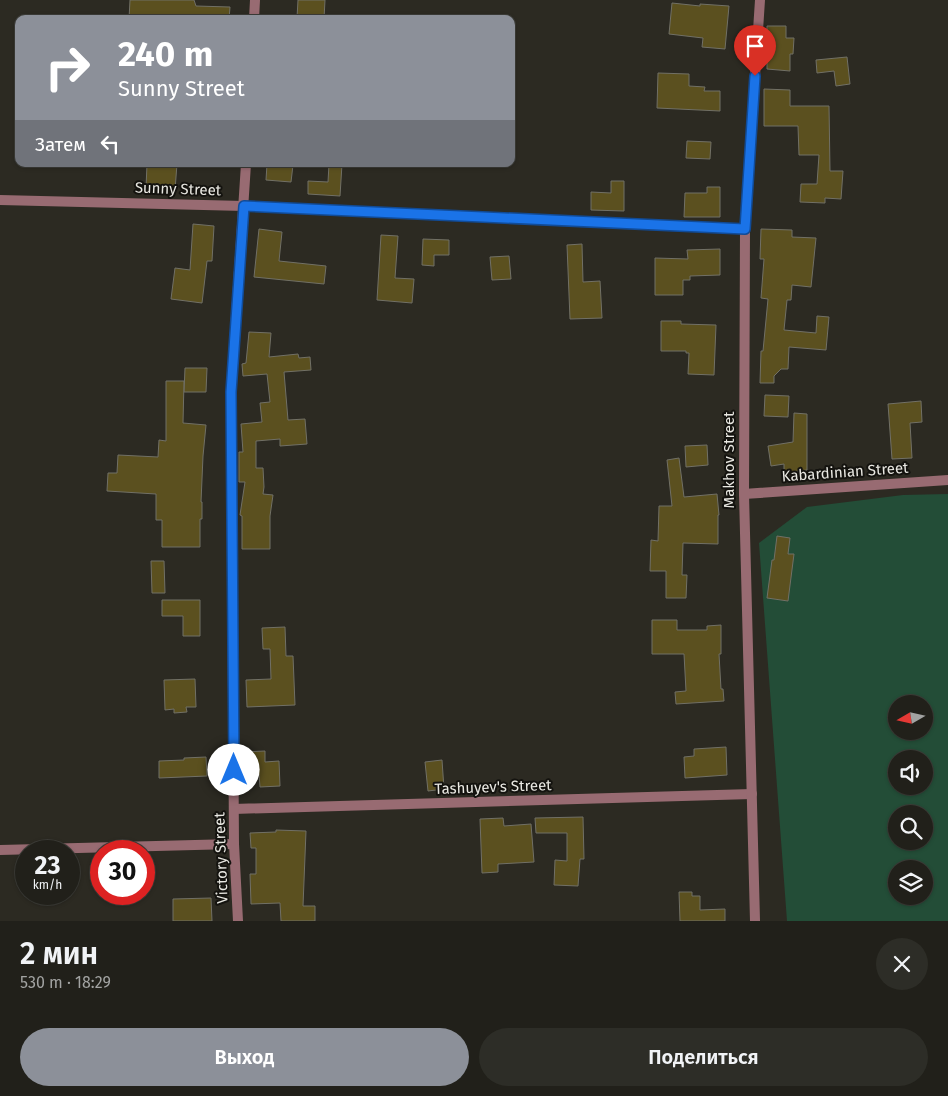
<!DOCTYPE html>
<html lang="ru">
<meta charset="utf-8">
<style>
body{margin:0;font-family:"Fira Sans",sans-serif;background:#2d2d27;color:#f1f3f6;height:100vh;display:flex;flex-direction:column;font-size:19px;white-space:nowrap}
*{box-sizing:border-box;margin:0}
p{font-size:16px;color:#a2a3a2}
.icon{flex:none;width:28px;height:28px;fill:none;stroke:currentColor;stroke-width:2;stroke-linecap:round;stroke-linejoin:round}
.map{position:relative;height:921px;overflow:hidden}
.drawer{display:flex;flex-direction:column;background:#21201a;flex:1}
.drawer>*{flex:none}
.banner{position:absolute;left:15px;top:15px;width:500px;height:152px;border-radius:10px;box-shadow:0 1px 4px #0004,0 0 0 1px #3e3e39;background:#8c9099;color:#fff;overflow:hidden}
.needle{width:32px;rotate:261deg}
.fabs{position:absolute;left:888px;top:695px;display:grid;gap:10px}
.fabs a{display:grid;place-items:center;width:45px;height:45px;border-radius:50%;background:#21201a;box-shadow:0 1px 4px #0004,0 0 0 1px #3e3e39;font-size:25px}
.speed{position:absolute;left:15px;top:840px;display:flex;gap:10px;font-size:25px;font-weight:700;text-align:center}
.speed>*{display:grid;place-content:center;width:65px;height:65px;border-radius:50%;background:#21201a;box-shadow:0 1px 4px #0004,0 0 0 1px #3e3e39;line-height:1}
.speed small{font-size:12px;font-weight:400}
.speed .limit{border:8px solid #d22;background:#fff;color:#111}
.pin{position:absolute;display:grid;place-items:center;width:42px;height:42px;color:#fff;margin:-51px -21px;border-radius:50% 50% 50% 0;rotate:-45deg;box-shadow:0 0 5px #0007}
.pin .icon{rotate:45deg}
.me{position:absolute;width:55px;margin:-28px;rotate:0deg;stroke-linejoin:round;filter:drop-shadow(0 0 4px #0008)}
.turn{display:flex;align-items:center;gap:18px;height:105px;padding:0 20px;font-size:22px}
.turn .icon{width:65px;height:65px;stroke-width:2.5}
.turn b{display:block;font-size:35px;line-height:42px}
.then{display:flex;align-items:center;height:48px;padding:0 20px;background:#0003;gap:10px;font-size:19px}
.round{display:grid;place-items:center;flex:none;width:52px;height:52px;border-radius:26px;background:#2d2d27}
.overview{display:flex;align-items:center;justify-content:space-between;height:85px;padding:0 20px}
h1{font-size:30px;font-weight:600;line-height:38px}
.button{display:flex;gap:10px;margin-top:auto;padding:10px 20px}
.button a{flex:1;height:58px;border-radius:30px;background:#8c9099;color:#fff;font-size:20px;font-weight:600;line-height:58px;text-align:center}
.button a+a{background:#2d2d27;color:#f1f3f6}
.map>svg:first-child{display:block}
.green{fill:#234d37;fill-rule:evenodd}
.building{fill:#5b501f;stroke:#717066}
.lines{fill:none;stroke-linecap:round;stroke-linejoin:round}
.street{stroke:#986b72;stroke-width:10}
.route-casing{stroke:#114b97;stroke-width:12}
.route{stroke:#1a73e8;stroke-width:9}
.labels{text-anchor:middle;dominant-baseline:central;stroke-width:4;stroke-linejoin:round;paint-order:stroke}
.street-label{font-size:15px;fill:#e9e8e2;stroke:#14130f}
</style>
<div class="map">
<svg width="948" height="921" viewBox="0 0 948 921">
<rect width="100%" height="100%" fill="#2c2a22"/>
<path class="green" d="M948 494V921H787L759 543 807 507 903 495ZM896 704H924V731H896ZM896 759H924V786H896ZM896 814H924V841H896ZM896 869H924V896H896Z"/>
<g class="building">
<polygon points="130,0 194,0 196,6 230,7 229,19 129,19"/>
<polygon points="298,0 325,0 324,19 297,18"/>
<polygon points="672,3 700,6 700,4 729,6 725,49 702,47 703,38 669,34"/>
<polygon points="767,26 786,26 786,38 794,38 793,54 790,54 790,71 767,69"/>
<polygon points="847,57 850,84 836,86 834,71 817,73 816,60"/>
<polygon points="658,73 689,74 689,86 705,87 704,91 720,91 720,111 657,108"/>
<polygon points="764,89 790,90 790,106 829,106 830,171 843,171 841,199 825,198 825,203 800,202 801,184 817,184 819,155 799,155 798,126 764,126"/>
<polygon points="687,141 711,142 710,159 686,158"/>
<polygon points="147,164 177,164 175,190 146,188"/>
<polygon points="267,164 285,164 285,165 293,165 291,182 266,180"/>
<polygon points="329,164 342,164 340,196 308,194 308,181 328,182"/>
<polygon points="611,181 624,181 624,211 591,210 591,192 611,193"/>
<polygon points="707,187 720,187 720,217 684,217 685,193 707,193"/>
<polygon points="193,224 214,226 212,261 207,261 202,303 171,299 175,268 190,270"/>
<polygon points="259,229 282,232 279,261 326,266 324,284 254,277"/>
<polygon points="761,229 792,230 792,237 816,238 811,287 792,285 791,300 787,300 784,330 816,333 817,316 829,317 826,350 789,347 788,369 781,369 774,376 774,383 760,383 761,351 763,351 768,299 761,298 764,259 760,259"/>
<polygon points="381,235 398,236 395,278 414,279 412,303 377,300"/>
<polygon points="423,239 449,240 449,255 434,255 434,266 422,265"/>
<polygon points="582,244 583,282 600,281 602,318 570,319 567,245"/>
<polygon points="720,249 720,275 690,276 690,280 683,280 683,295 655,295 655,258 688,259 687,250"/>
<polygon points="509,256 511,279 492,280 490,257"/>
<polygon points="661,321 681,321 681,324 716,325 714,375 688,374 689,353 686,353 686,351 661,351"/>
<polygon points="249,332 271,333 269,357 298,354 299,358 310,357 311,370 284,372 288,420 305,419 307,444 280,446 280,439 256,441 256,468 263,468 264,487 263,494 273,495 270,516 270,549 242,549 242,516 240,515 245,482 239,482 239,452 243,452 241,424 262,422 260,403 270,402 267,374 243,376 242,364 246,363"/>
<polygon points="185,368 207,368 206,392 184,392"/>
<polygon points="166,381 184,381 183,423 206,425 203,456 201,502 202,502 202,519 200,519 200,547 162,547 162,520 156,520 156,494 107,491 108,473 117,473 118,455 158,457 159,440 166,441"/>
<polygon points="765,395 789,396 788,417 764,416"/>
<polygon points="921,401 922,422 910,423 912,458 892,459 888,404"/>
<polygon points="794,413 807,414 807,470 784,473 784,464 771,466 768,446 793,442"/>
<polygon points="707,445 708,465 686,467 685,446"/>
<polygon points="679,458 684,497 717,494 719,515 718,515 718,544 683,543 682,575 687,575 686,598 666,598 666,571 650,571 651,540 658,541 659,506 672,506 667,460"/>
<polygon points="777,536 790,538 788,554 794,554 788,601 767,598 772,560 774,560"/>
<polygon points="151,561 164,561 165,593 152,593"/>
<polygon points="162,600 200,600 200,636 183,636 183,616 162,616"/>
<polygon points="652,620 677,620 677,630 707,630 707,626 721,625 721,654 719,654 721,689 723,689 724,701 676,704 675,692 686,691 684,654 652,654"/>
<polygon points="285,627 286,656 293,656 295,705 247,707 246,680 271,679 270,649 263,649 262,628"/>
<polygon points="195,679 196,707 186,707 187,712 174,713 174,709 165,710 164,680"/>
<polygon points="726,747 727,775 685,778 684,757 694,756 694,749"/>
<polygon points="265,751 265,762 279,761 280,786 260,787 259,774 240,774 240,763 244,763 243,752"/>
<polygon points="206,757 207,776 159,778 159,761 184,760 184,758"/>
<polygon points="442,760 444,789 428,791 425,762"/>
<polygon points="583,817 584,859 580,859 578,886 554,885 555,860 567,861 567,833 536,833 535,818"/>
<polygon points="503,818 504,826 531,824 534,862 498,864 498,872 482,873 480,819"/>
<polygon points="276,830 306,831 303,906 315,906 315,921 281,921 280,903 251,904 250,874 256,874 256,848 251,848 250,833 276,832"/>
<polygon points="679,892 692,892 692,896 700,896 700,910 725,909 725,921 680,921"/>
<polygon points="211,898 212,921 173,921 173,899"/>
</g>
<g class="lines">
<g class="street">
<polyline points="254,19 255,0"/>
<polyline points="0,200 244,206 745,229"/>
<polyline points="744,494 948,480"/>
<polyline points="234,809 752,794"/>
<polyline points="0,850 234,844"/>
<polyline points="238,921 234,844 231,392 246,164"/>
<polyline points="755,921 744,494 745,229 760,0"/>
</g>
</g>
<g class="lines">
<g class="route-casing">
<polyline id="route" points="234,770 231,392 244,206 745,229 755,76"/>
</g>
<use href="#route" class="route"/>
</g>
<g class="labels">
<g class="street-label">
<text transform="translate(178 189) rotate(2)">Sunny Street</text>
<text transform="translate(729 460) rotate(-90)">Makhov Street</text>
<text transform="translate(845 472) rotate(-4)">Kabardinian Street</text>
<text transform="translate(493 787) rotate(-2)">Tashuyev's Street</text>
<text transform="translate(221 858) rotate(-92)">Victory Street</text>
</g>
</g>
</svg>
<div class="fabs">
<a><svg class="needle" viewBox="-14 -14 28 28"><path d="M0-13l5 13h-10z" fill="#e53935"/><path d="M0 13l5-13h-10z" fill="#a2a3a2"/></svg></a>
<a><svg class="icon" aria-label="sound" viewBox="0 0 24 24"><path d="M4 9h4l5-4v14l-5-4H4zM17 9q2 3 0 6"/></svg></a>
<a><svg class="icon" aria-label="search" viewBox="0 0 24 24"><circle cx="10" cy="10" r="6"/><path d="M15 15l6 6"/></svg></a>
<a><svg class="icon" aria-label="layers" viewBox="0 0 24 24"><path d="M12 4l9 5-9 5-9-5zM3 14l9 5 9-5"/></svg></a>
</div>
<div class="speed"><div>23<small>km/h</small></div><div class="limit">30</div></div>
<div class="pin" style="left:755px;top:76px;background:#d93025"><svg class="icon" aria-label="arrive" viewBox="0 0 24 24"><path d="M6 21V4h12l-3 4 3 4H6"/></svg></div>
<svg class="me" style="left:234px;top:770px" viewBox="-20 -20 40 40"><circle r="19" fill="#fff"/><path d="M0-13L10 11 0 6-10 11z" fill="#1a73e8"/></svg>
<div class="banner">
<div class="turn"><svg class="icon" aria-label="right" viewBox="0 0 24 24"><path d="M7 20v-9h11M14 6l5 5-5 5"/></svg><div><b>240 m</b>Sunny Street</div></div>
<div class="then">Затем<svg class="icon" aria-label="left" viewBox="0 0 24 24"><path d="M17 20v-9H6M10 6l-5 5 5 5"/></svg></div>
</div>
</div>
<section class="drawer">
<div class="overview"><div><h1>2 мин</h1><p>530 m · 18:29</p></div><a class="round"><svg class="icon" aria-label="close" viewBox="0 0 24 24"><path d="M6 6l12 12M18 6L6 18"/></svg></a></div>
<div class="button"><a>Выход</a><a>Поделиться</a></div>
</section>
